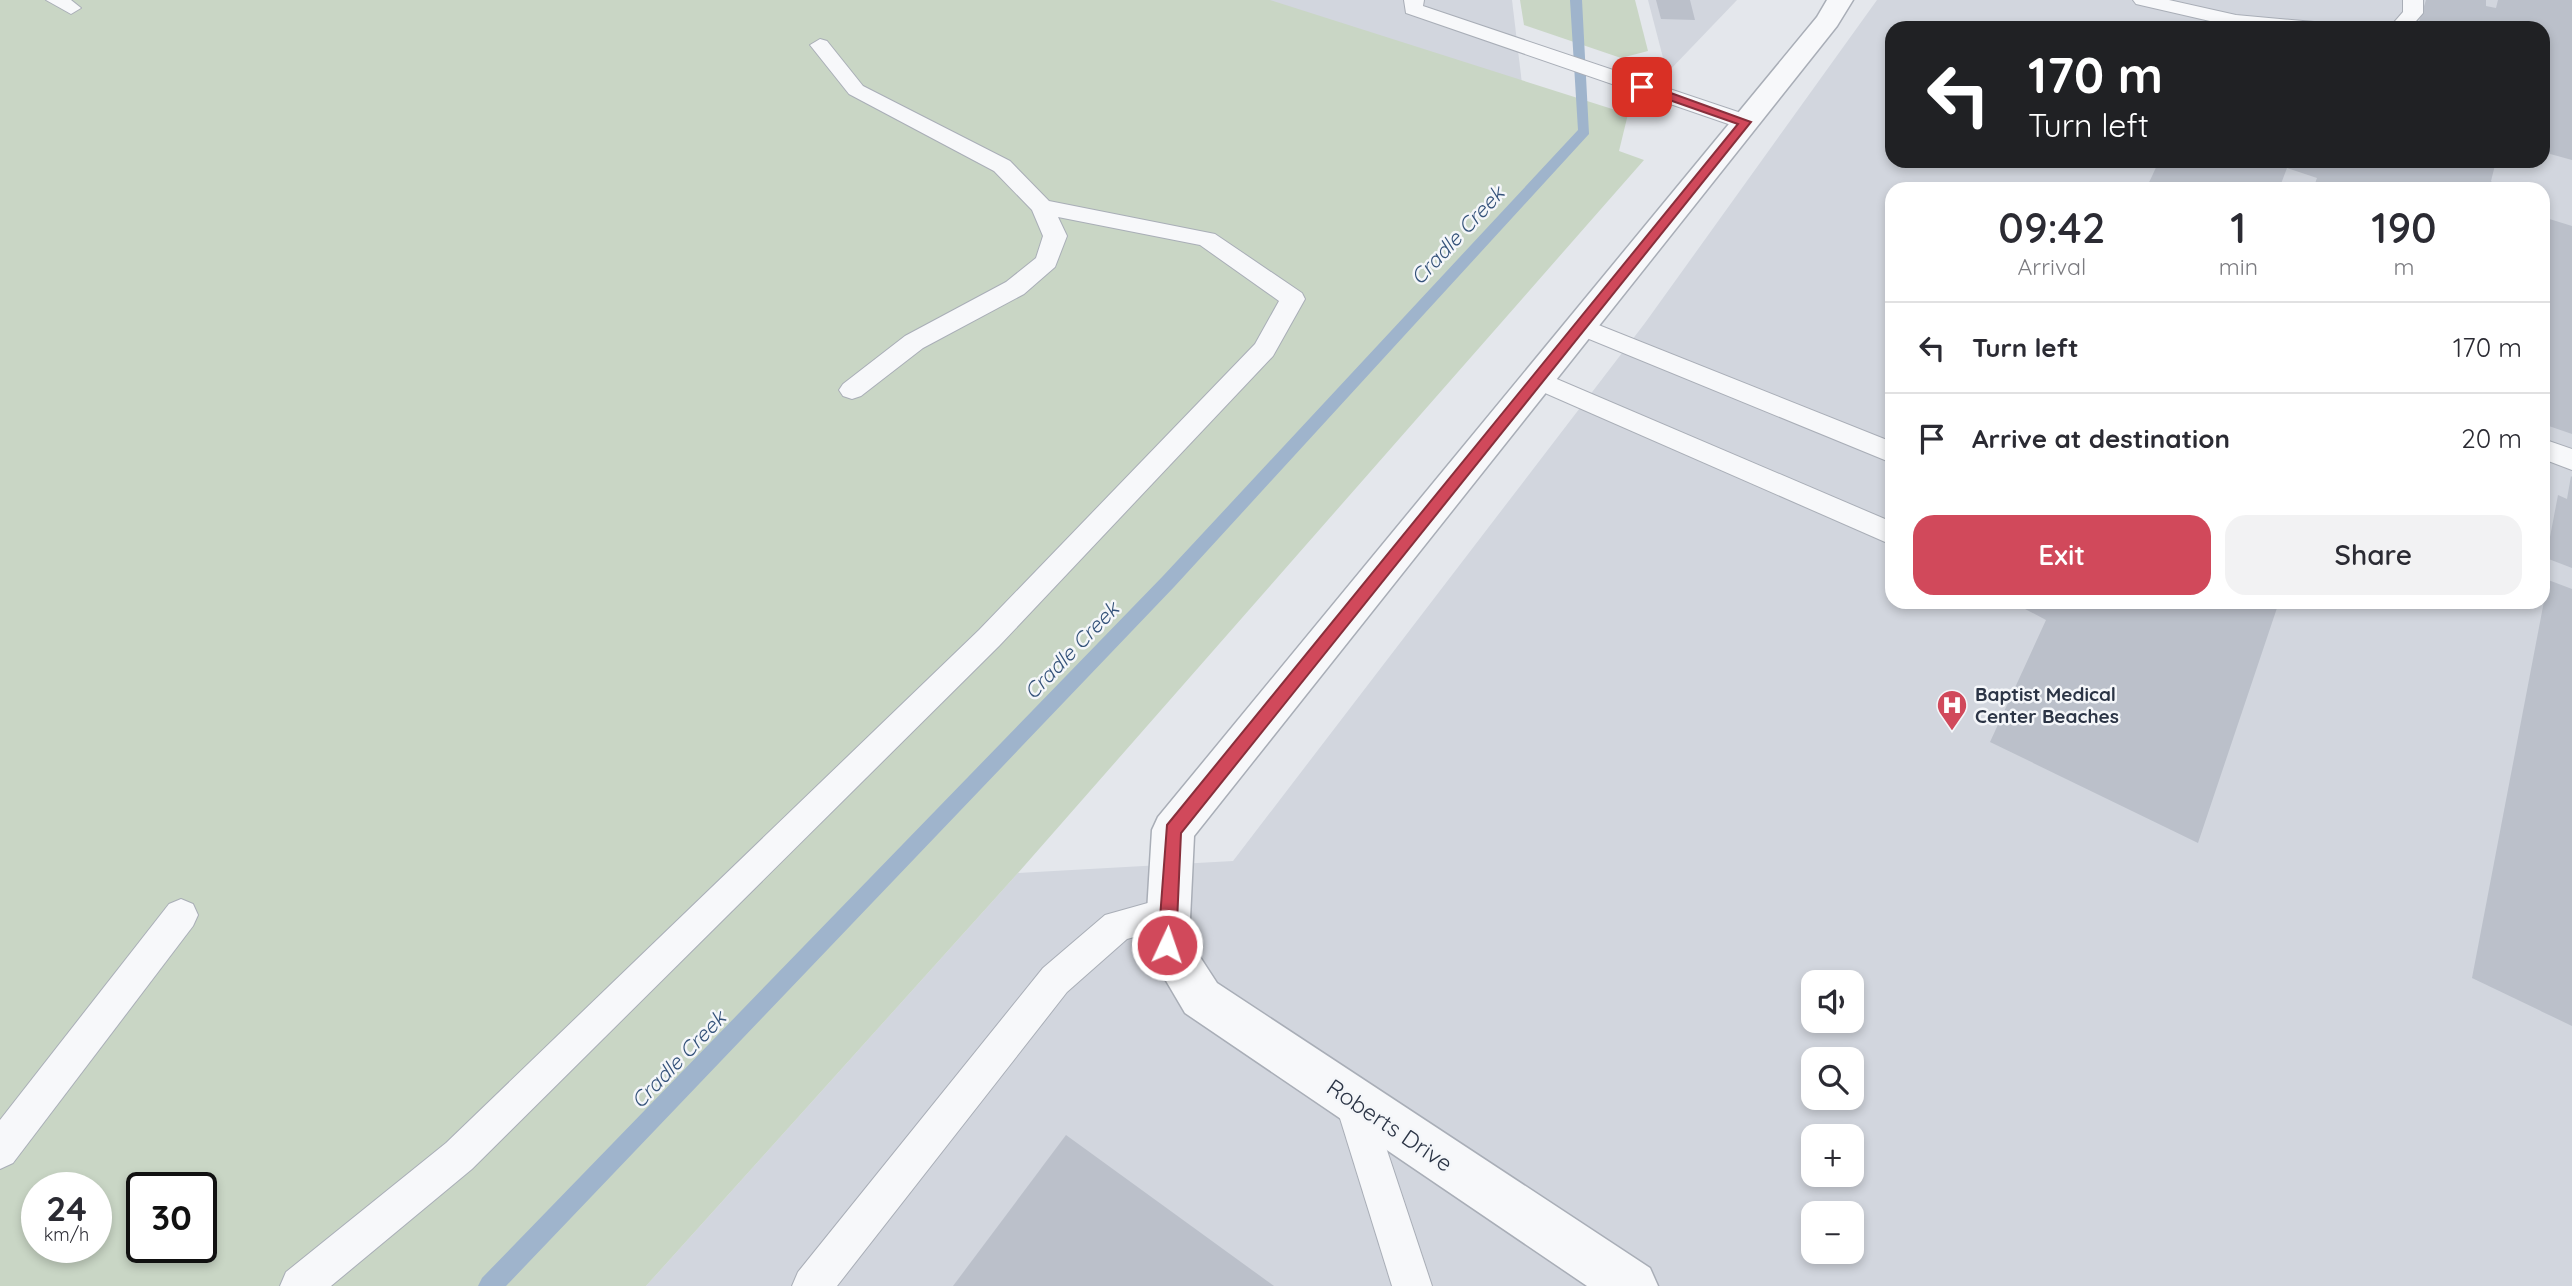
<!DOCTYPE html>
<meta charset="utf-8">
<style>
body{margin:0;font-family:Quicksand,sans-serif;background:#f2f2f3;color:#2b2b33;height:100vh;display:flex;flex-direction:column;font-size:26px;white-space:nowrap}
*{box-sizing:border-box;margin:0}
p{font-size:23px;color:#7c7c81}
.icon{flex:none;width:38px;height:38px;fill:none;stroke:currentColor;stroke-width:2;stroke-linecap:round;stroke-linejoin:round}
.map{position:relative;flex:1;overflow:hidden}
.details{position:absolute;left:1885px;top:182px;width:665px;height:427px;display:flex;flex-direction:column;background:#fff;border-radius:21px;box-shadow:0 4px 10px #0003}
.details>*{flex:none}
.guide{position:absolute;left:1885px;top:21px;width:665px;height:147px;border-radius:21px;box-shadow:0 4px 10px #0003;background:#202124;color:#fff;overflow:hidden}
.tools{position:absolute;left:1801px;top:970px;display:grid;gap:14px}
.tools a{display:grid;place-items:center;width:63px;height:63px;border-radius:14px;background:#fff;box-shadow:0 4px 10px #0003;font-size:35px}
.speed{position:absolute;left:21px;top:1172px;display:flex;gap:14px;font-size:35px;font-weight:700;text-align:center}
.speed>*{display:grid;place-content:center;width:91px;height:91px;border-radius:50%;background:#fff;box-shadow:0 4px 10px #0003;line-height:1}
.speed small{font-size:18px;font-weight:400}
.speed .limit{border:4px solid #111;border-radius:10px;background:#fff;color:#111}
.pin{position:absolute;display:grid;place-items:center;width:60px;height:60px;color:#fff;margin:-30px;border-radius:14px;box-shadow:0 4px 10px #0006}
.me{position:absolute;width:77px;margin:-38px;rotate:3deg;stroke-linejoin:round;filter:drop-shadow(0 0 5px #0008)}
.turn{display:flex;align-items:center;gap:24px;height:147px;padding:0 28px;font-size:32px}
.turn .icon{width:91px;height:91px;stroke-width:2.5}
.turn b{display:block;font-size:49px;line-height:60px}
.eta{display:flex;justify-content:space-evenly;align-items:center;height:119px;text-align:center}
.eta b{font-size:42px;font-weight:600;line-height:49px}
.cta{display:flex;gap:14px;margin-top:auto;padding:14px 28px}
.cta a{flex:1;height:80px;border-radius:21px;background:#d1495b;color:#fff;font-size:28px;font-weight:600;line-height:80px;text-align:center}
.cta a+a{background:#f2f2f3;color:#2b2b33}
ul{padding:0;list-style:none}
li{display:flex;align-items:center;gap:21px;height:91px;padding:0 28px;border-top:2px solid #e1e1e2}
li div{flex:1}
li b{display:block;font-size:26px}
li em{font-style:normal}
.map>svg:first-child{display:block}
.built{fill:#d2d6de;fill-rule:evenodd}
.green{fill:#c9d6c5;fill-rule:evenodd}
.lines{fill:none;stroke-linecap:round;stroke-linejoin:round}
.stream{fill:#9fb4cc;fill-rule:evenodd}
.building{fill:#bbc0ca}
.lane-casing{stroke:#a9aeb7;stroke-width:2}
.street-casing{stroke:#a9aeb7;stroke-width:3}
.lane{fill:#f7f8fa;fill-rule:evenodd}
.street{fill:#f7f8fa;fill-rule:evenodd}
.route{fill:#d1495b;stroke:#882f3b;stroke-width:2}
.labels{text-anchor:middle;dominant-baseline:central;stroke-width:5;stroke-linejoin:round;paint-order:stroke}
.poi-label{font-size:19px;font-weight:bold;fill:#2b3445;stroke:#f4f6f9;text-anchor:start}
.water-label{font-size:21px;font-style:italic;fill:#34527a;stroke:#f4f6f9}
.near-street-label{font-size:23px;fill:#2b3445;stroke:#f4f6f9}
</style>
<div class="map">
<svg width="2572" height="1286" viewBox="0 0 2572 1286">
<rect width="100%" height="100%" fill="#e4e7ec"/>
<g class="built">
<polygon points="1201,0 1512,0 1526,117"/>
<polygon points="1648,0 1737,0 1667,73"/>
<path d="M1877 0H2572V1286H646L1018 873 1233 861 1645 323ZM1892 28H2543V161H1892ZM1892 189H2543V602H1892ZM1813 982H1852V1020H1813ZM1813 1059H1852V1097H1813ZM1813 1136H1852V1174H1813ZM1813 1213H1852V1251H1813Z"/>
</g>
<g class="green">
<path d="M0 0H1270L1628 114 1619 151 1644 160 1018 873 646 1286H0ZM37 1188H96V1248H37ZM142 1188H201V1248H142Z"/>
<polygon points="1520,0 1635,0 1648,51 1621,58 1524,25"/>
</g>
<g class="lines">
<polygon class="stream" points="1570,0 1582,0 1589,134 1175,586 506,1286 478,1286 482,1278 1163,576 1578,130"/>
</g>
<g class="building">
<polygon points="1656,0 1690,0 1695,20 1661,19"/>
<polygon points="2426,0 2486,0 2486,6 2496,8 2498,0 2572,0 2572,160 2543,152 2543,28 2417,28"/>
<polygon points="2159,161 2496,161 2491,181 2497,189 2313,189 2317,178 2287,168 2279,189 2146,189"/>
<polygon points="2543,217 2572,226 2572,434 2543,424"/>
<polygon points="2571,476 2572,477 2572,568 2546,558 2558,495 2567,499"/>
<polygon points="2543,578 2572,589 2572,1026 2472,978 2545,596"/>
<polygon points="2012,602 2279,602 2198,843 1990,742 2046,620"/>
<polygon points="1066,1135 1274,1286 953,1286"/>
</g>
<g class="lines">
<g class="lane-casing">
<g id="lane">
<polygon points="46,0 71,0 81,8 71,14"/>
<polygon points="1404,0 1424,0 1423,6 1753,117 1756,122 1753,127 1737,127 1406,13"/>
<polygon points="2133,0 2169,0 2236,15 2314,22 2324,28 2236,27 2136,4"/>
<polygon points="2403,0 2423,0 2423,13 2410,28 2389,28 2403,12"/>
<polygon points="820,39 827,41 863,86 1010,161 1049,201 1215,234 1302,293 1305,299 1273,356 999,646 472,1169 331,1286 280,1286 286,1272 446,1143 979,630 1255,344 1279,301 1200,245 1058,217 1067,236 1055,267 1024,294 923,348 861,396 852,399 843,396 839,390 843,384 905,336 1006,282 1036,258 1043,236 1032,210 994,171 849,94 810,45"/>
<polygon points="1581,318 1892,442 1892,463 1572,332 1569,326 1572,320"/>
<polygon points="1538,371 1892,522 1892,545 1529,386 1525,380 1529,374"/>
<polygon points="2543,439 2572,449 2572,470 2543,459"/>
<polygon points="1169,897 1181,902 1186,913 1181,924 1127,939 1067,992 837,1286 792,1286 798,1272 1043,968 1105,915"/>
<polygon points="181,899 193,904 198,915 193,926 13,1163 0,1169 0,1120 169,904"/>
<polygon points="1352,1081 1365,1086 1370,1099 1432,1286 1392,1286 1334,1099 1339,1086"/>
</g>
</g>
<g class="street-casing">
<polygon id="street" points="1827,0 1853,0 1837,26 1194,836 1189,940 1217,983 1650,1268 1658,1286 1587,1286 1185,1013 1145,945 1152,830 1158,817 1817,17"/>
</g>
<use href="#lane" class="lane"/>
<use href="#street" class="street"/>
</g>
<polygon class="route" points="1638,84 1646,84 1751,122 1181,833 1176,945 1173,951 1167,954 1160,951 1158,945 1167,825 1738,124 1638,89"/>
<defs>
<g id="hospital-pin" transform="scale(1.575)"><path d="M0 17L-7.5 6A9.5 9.5 0 1 1 7.5 6Z" fill="#d1495b" stroke="#f4f6f9"/><path d="M-5-5h3v3.5h4V-5h3V5h-3V1.5h-4V5h-3Z" fill="#fff"/></g>
</defs>
<g fill-rule="evenodd">
<use href="#hospital-pin" x="1952" y="705"/>
</g>
<g class="labels">
<g class="poi-label">
<text x="1975" y="694">Baptist Medical<tspan x="1975" dy="22">Center Beaches</tspan></text>
</g>
<g class="water-label">
<text transform="translate(1457 235) rotate(-47)">Cradle Creek</text>
<text transform="translate(1071 650) rotate(-46)">Cradle Creek</text>
<text transform="translate(678 1059) rotate(-46)">Cradle Creek</text>
</g>
<g class="near-street-label">
<text transform="translate(1390 1125) rotate(34)">Roberts Drive</text>
</g>
</g>
</svg>
<div class="tools">
<a><svg class="icon" aria-label="sound" viewBox="0 0 24 24"><path d="M4 9h4l5-4v14l-5-4H4zM17 9q2 3 0 6"/></svg></a>
<a><svg class="icon" aria-label="search" viewBox="0 0 24 24"><circle cx="10" cy="10" r="6"/><path d="M15 15l6 6"/></svg></a>
<a>+</a>
<a>−</a>
</div>
<div class="speed"><div>24<small>km/h</small></div><div class="limit">30</div></div>
<div class="pin" style="left:1642px;top:87px;background:#d93025"><svg class="icon" aria-label="arrive" viewBox="0 0 24 24"><path d="M6 21V4h12l-3 4 3 4H6"/></svg></div>
<svg class="me" style="left:1167px;top:945px" viewBox="-20 -20 40 40"><circle r="17" fill="#d1495b" stroke="#fff" stroke-width="3"/><path d="M0-11L8 9 0 5-8 9z" fill="#fff"/></svg>
<div class="guide">
<div class="turn"><svg class="icon" aria-label="left" viewBox="0 0 24 24"><path d="M17 20v-9H6M10 6l-5 5 5 5"/></svg><div><b>170 m</b>Turn left</div></div>
</div>
<section class="details">
<div class="eta">
<div><b>09:42</b><p>Arrival</p></div>
<div><b>1</b><p>min</p></div>
<div><b>190</b><p>m</p></div>
</div>
<ul>
<li><svg class="icon" aria-label="left" viewBox="0 0 24 24"><path d="M17 20v-9H6M10 6l-5 5 5 5"/></svg><div><b>Turn left</b></div><em>170 m</em></li>
<li><svg class="icon" aria-label="arrive" viewBox="0 0 24 24"><path d="M6 21V4h12l-3 4 3 4H6"/></svg><div><b>Arrive at destination</b></div><em>20 m</em></li>
</ul>
<div class="cta"><a>Exit</a><a>Share</a></div>
</section>
</div>
